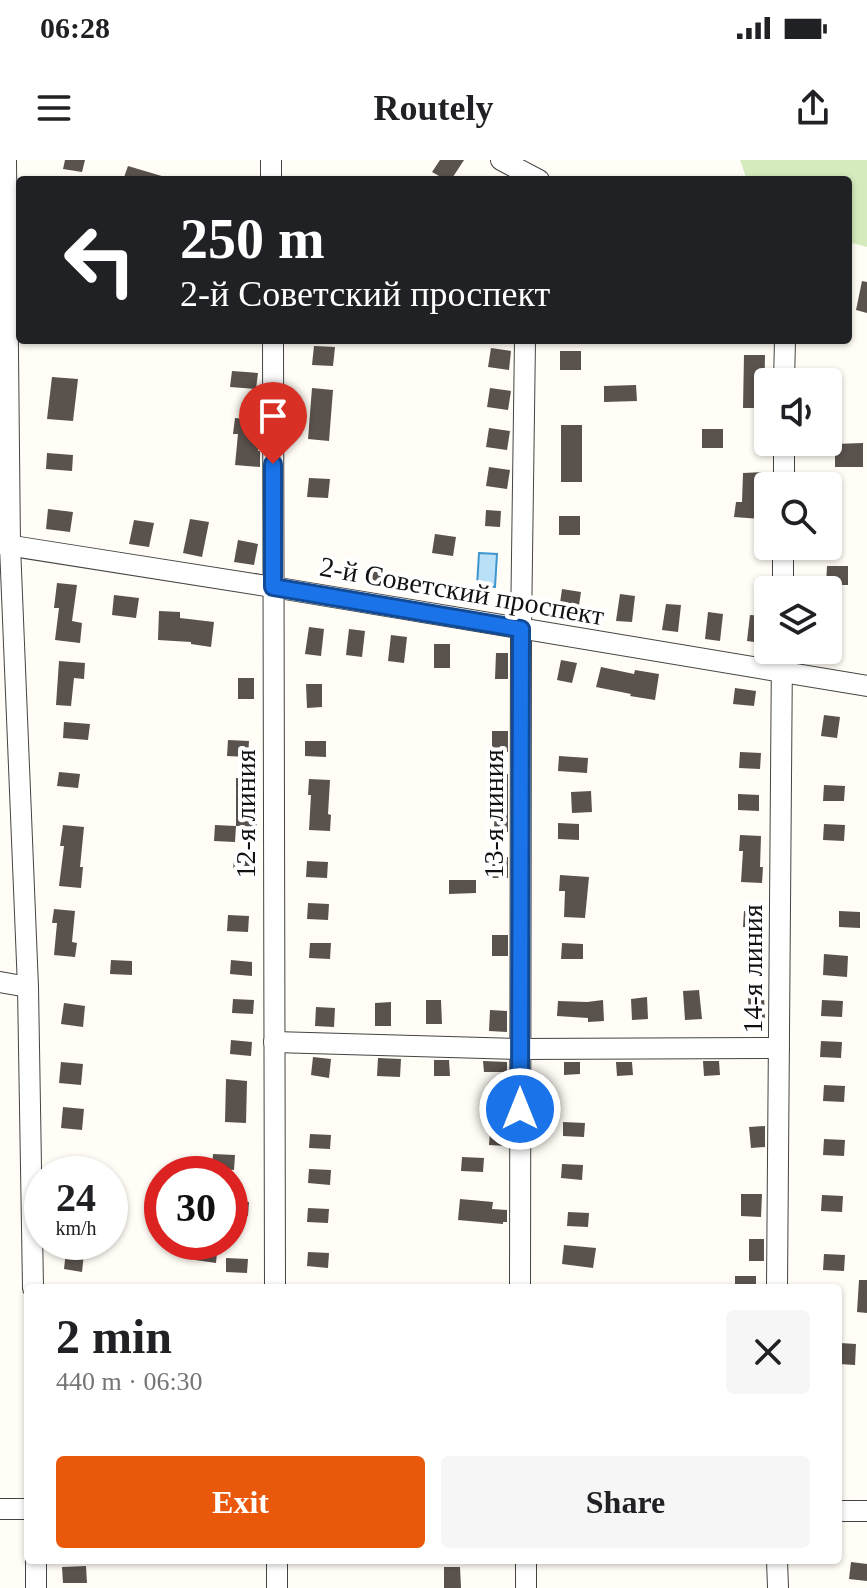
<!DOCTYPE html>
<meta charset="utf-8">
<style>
body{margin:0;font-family:"Times New Roman",serif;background:#f6f6f6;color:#202124;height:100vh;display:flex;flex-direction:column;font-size:30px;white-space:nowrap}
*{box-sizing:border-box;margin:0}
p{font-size:26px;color:#757577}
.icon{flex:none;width:44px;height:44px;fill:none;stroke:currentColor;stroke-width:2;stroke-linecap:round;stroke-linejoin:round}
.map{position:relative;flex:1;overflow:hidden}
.panel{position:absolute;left:24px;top:1124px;width:818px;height:280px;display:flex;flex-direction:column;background:#fff;border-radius:8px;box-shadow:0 2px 6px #0004}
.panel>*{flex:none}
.top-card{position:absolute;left:16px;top:16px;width:836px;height:168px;border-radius:8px;box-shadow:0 2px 6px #0004;background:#202124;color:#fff;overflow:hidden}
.fabs{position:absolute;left:754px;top:208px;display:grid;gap:16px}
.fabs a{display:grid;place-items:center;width:88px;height:88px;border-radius:8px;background:#fff;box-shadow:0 2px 6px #0004;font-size:40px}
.speed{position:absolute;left:24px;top:996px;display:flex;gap:16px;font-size:40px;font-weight:700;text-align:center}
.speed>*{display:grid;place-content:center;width:104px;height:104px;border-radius:50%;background:#fff;box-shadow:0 2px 6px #0004;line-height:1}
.speed small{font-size:20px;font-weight:400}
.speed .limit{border:12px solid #d22;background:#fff;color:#111}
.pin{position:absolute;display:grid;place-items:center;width:68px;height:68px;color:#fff;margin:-82px -34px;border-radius:50% 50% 50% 0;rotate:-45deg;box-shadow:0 0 8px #0007}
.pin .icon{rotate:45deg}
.me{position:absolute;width:88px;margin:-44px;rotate:0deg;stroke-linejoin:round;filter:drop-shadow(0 0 6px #0008)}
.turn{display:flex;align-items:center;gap:28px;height:168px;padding:0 32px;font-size:36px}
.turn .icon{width:104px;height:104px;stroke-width:2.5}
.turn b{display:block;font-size:56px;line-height:68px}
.round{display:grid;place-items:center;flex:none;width:84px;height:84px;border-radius:8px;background:#f6f6f6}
.headline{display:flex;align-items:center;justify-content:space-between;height:136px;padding:0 32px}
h1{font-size:48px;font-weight:700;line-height:60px}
.primary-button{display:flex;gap:16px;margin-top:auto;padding:16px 32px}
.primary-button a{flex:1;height:92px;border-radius:8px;background:#ea580c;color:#fff;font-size:32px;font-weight:700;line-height:92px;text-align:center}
.primary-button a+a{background:#f6f6f6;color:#202124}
.status{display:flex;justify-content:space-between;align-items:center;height:56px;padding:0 40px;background:#fff;direction:ltr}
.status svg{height:22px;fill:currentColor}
header{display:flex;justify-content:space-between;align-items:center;height:104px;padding:0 32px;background:#fff;font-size:36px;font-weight:700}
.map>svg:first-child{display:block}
.green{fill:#d5ebbd}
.water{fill:#b9e0f7;stroke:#3f96cf;stroke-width:2}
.building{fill:#5a524d}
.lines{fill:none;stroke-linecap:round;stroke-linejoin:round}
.minor-casing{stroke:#444;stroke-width:22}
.minor{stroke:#fff;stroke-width:20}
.route-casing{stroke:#114b97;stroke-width:20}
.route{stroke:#1a73e8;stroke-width:14}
.labels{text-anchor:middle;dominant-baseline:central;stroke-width:8;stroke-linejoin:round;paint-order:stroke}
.street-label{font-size:28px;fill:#111;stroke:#fff}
</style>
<div class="status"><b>06:28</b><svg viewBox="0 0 49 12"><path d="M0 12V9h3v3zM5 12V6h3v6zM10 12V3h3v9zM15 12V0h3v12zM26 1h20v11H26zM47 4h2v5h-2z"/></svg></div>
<header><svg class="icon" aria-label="menu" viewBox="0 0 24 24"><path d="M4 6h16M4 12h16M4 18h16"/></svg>Routely<svg class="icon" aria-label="share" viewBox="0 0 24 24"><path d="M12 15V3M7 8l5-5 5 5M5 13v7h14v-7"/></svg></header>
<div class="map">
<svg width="867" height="1428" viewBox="0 0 867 1428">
<rect width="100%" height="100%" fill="#fffdf5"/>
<polygon class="green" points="740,0 867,0 867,87 848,82 848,20 747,20"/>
<polygon class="water" points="479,393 497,394 495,427 477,426"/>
<g class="building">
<polygon points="65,0 85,0 82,12 63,9"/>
<polygon points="440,0 464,0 451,20 446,20 432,12"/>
<polygon points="128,6 165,17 165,20 123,20"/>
<polygon points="862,121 867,122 867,153 856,150"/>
<polygon points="314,186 335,187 333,206 312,205"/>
<polygon points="491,188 511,191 509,210 488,207"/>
<rect x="560" y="191" width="21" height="19"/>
<polygon points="744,195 765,195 764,248 743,248"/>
<rect x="808" y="208" width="21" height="14"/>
<polygon points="232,211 258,213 256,229 230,227"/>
<polygon points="52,217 78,219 73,261 47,259"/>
<polygon points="636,225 637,241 604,242 604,226"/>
<polygon points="312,228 333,230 329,281 308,279"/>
<polygon points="490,228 511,231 508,250 487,247"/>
<polygon points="235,258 260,260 258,291 260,291 260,307 235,305 238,274 233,274"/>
<rect x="561" y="265" width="21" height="57"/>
<polygon points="489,268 510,271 507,290 486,287"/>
<rect x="702" y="269" width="21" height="19"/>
<polygon points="863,283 863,307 835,307 835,284"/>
<polygon points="47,293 73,295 72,311 46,309"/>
<polygon points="489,307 510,310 507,329 486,326"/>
<polygon points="764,312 761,359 734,357 736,342 742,342 743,313"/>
<polygon points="309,318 330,319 328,338 307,337"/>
<polygon points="48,349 73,352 70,372 46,369"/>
<polygon points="486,350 501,351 500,367 485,366"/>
<rect x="559" y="356" width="21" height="19"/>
<polygon points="190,359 209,362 202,397 183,393"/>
<polygon points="134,360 154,363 149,387 129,384"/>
<polygon points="435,374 456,377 453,396 432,393"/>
<polygon points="238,380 258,384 254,405 234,402"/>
<polygon points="827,406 848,406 848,425 826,425"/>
<polygon points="373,407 387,411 383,428 369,424"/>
<polygon points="57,423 77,425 72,461 82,463 80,483 55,480 59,448 54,448"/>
<polygon points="562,429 581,432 578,452 559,450"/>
<polygon points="620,434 635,436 632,462 616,461"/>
<polygon points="114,435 139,438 136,458 112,455"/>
<polygon points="666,444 681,445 678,472 662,470"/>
<polygon points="159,451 180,452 180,458 214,462 211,487 191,484 191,482 158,480"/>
<polygon points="708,452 723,454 720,481 705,479"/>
<polygon points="750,455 765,456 762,483 747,481"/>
<polygon points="309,467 324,469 321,496 305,494"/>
<polygon points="349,469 365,471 362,497 346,495"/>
<polygon points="391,475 407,477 404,503 388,501"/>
<rect x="434" y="484" width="16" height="24"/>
<polygon points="496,493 508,493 508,519 495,519"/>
<polygon points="561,500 577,503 572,523 557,520"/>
<polygon points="59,501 85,503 84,519 74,518 71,546 56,545"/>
<polygon points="601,507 634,514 635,510 659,514 655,540 630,536 631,534 596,527"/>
<rect x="238" y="518" width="16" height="21"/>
<polygon points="306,524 322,524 322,547 307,548"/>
<polygon points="735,528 756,531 754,546 733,544"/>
<polygon points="824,555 840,557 837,578 821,576"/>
<polygon points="64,562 90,564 88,580 63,578"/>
<rect x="492" y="571" width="16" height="21"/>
<polygon points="228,580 249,581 248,597 227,596"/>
<polygon points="305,581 326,581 326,597 305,596"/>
<polygon points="740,592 761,593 760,609 739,608"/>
<polygon points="559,596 588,598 587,613 558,611"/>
<polygon points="59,612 80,614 78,628 57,626"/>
<polygon points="493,614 508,614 508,672 494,672 495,635 492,635"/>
<polygon points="236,618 257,619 257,667 236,666"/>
<polygon points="309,619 330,620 328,654 331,655 330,671 309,670 311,635 308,635"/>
<polygon points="824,625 845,626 844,641 823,641"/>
<polygon points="591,631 592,652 572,653 571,632"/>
<polygon points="738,634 759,635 759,651 738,650"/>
<polygon points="558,663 579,664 579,680 558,679"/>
<polygon points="824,664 845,665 844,681 823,680"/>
<polygon points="63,665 84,667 80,707 83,707 81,728 59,726 64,686 60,686"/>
<polygon points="215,665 236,666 235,682 214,681"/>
<polygon points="740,675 761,676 760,707 763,707 762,723 741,722 743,691 739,691"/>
<polygon points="234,696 255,697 254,713 233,712"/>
<rect x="492" y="697" width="16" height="21"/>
<polygon points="307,701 328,702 327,718 306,717"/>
<polygon points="560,715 589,717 585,758 564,757 565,731 559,731"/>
<polygon points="449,720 476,720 476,733 449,734"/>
<polygon points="308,743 329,744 328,760 307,759"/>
<polygon points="54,749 75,751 72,782 77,783 75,797 54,795 57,763 52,763"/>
<polygon points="744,751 765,752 764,768 743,767"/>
<polygon points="839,751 860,752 860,768 839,767"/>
<polygon points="228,755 249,756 248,772 227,771"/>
<rect x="492" y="775" width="16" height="21"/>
<polygon points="310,783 331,783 330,799 309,798"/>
<polygon points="562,783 583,784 583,799 561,799"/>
<polygon points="745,791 766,792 766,808 745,807"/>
<polygon points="824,794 848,796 847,817 823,815"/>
<polygon points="111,800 132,801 132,815 110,814"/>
<polygon points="231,800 252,802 252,816 230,814"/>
<polygon points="699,830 702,859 685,860 683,831"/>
<polygon points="647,837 648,859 632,860 631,839"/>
<polygon points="764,837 765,858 749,859 748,838"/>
<polygon points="233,839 254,840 253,854 232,853"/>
<polygon points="426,840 441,840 442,864 426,864"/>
<polygon points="603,840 604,861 588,862 588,858 557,856 558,841 587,842"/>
<polygon points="822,840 843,841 842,857 821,856"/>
<polygon points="391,842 391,866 375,866 375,843"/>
<polygon points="64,843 85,846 83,867 61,864"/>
<polygon points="316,847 335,848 334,867 315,866"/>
<polygon points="490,850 507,851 507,872 489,871"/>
<polygon points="231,880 252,882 251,896 230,894"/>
<polygon points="821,881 842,882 841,898 820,897"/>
<polygon points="313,897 331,899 329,918 311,915"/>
<polygon points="378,898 401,899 400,917 377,916"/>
<polygon points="434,900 449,900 450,916 434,916"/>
<polygon points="483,901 507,902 507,912 484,912"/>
<polygon points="703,901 719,901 720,915 704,916"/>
<polygon points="61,902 83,904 81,925 59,923"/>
<polygon points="564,902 580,902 580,914 564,915"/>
<polygon points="616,902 632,902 633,915 617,916"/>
<polygon points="226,919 247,921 246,963 225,962"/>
<polygon points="824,925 845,926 844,942 823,941"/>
<polygon points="63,947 84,949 82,970 61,968"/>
<polygon points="563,962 585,963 584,977 563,976"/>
<polygon points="765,966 765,987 751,988 749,967"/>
<polygon points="490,971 507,972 507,986 489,985"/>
<polygon points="310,974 331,975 330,989 309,988"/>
<polygon points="824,979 845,980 844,996 823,995"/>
<polygon points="213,994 235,995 234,1010 212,1008"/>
<polygon points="462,997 484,998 483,1012 461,1011"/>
<polygon points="562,1004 583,1005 582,1020 561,1018"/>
<polygon points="309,1009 331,1010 330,1025 308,1023"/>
<polygon points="741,1034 762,1034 761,1057 741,1056"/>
<polygon points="822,1035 843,1036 842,1052 821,1051"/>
<polygon points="460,1039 493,1042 492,1049 507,1050 507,1062 503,1062 503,1064 458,1060"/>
<polygon points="230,1041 249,1042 248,1056 230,1055"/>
<polygon points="308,1048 329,1049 328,1063 307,1062"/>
<polygon points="568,1052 589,1053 588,1067 567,1066"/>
<rect x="749" y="1079" width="15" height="22"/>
<polygon points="197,1082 218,1082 216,1103 195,1100"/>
<polygon points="564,1085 596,1088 593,1108 562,1104"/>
<polygon points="66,1091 84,1093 82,1112 64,1109"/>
<polygon points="308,1092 329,1093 328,1108 307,1106"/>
<polygon points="824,1094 845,1095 844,1111 823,1110"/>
<polygon points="226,1098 248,1099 247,1113 226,1112"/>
<rect x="735" y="1116" width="21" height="12"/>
<polygon points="859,1120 867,1120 867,1153 857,1152"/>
<polygon points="840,1183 856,1184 855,1205 839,1204"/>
<polygon points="851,1402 867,1404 867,1421 849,1419"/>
<polygon points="86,1406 87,1423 63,1423 62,1407"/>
<polygon points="444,1407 460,1407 461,1428 444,1428"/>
</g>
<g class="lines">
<g class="minor-casing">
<g id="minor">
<polyline points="6,0 10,386 28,827 33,1128"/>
<polyline points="271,0 271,20"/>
<polyline points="501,0 539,20"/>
<polyline points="273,180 275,1128"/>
<polyline points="784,222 785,180"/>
<polyline points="784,326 784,282"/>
<polyline points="0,384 273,427 867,526"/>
<polyline points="783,430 783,386"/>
<polyline points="0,822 28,827"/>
<polyline points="274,882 521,889 779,888"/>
<polyline points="520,1128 521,469 525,180"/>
<polyline points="777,1128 782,490"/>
<polyline points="0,1349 28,1349"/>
<polyline points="838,1351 867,1351"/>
<polyline points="277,1400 277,1428"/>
<polyline points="526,1400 526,1428"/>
<polyline points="777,1400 778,1428"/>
<polyline points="36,1428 36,1400"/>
</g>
</g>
<use href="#minor" class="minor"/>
</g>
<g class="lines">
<g class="route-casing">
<polyline id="route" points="273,304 273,427 521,469 520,949"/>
</g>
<use href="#route" class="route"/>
</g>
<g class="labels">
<g class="street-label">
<text transform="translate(462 431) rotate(10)">2-й Советский проспект</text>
<text transform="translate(245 654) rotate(-90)">12-я линия</text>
<text transform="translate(493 654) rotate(-90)">13-я линия</text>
<text transform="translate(752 809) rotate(-90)">14-я линия</text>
</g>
</g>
</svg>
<div class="fabs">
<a><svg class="icon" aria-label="sound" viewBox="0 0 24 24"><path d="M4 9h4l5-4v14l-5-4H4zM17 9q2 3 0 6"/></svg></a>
<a><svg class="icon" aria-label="search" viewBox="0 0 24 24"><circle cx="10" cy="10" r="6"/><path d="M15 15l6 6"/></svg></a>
<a><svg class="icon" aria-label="layers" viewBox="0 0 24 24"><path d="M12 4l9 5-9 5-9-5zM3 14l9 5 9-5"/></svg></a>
</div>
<div class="speed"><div>24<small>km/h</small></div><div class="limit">30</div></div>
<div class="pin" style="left:273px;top:304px;background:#d93025"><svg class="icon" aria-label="arrive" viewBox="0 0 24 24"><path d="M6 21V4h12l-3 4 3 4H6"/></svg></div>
<svg class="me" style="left:520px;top:949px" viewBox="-20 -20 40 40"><circle r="17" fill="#1a73e8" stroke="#fff" stroke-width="3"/><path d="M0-11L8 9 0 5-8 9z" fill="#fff"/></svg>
<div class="top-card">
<div class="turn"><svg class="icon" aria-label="left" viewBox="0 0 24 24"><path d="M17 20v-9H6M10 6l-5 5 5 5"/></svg><div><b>250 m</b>2-й Советский проспект</div></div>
</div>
<section class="panel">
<div class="headline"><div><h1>2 min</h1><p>440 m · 06:30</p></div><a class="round"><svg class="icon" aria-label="close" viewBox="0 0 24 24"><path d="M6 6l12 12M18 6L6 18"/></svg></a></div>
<div class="primary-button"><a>Exit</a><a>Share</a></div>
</section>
</div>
